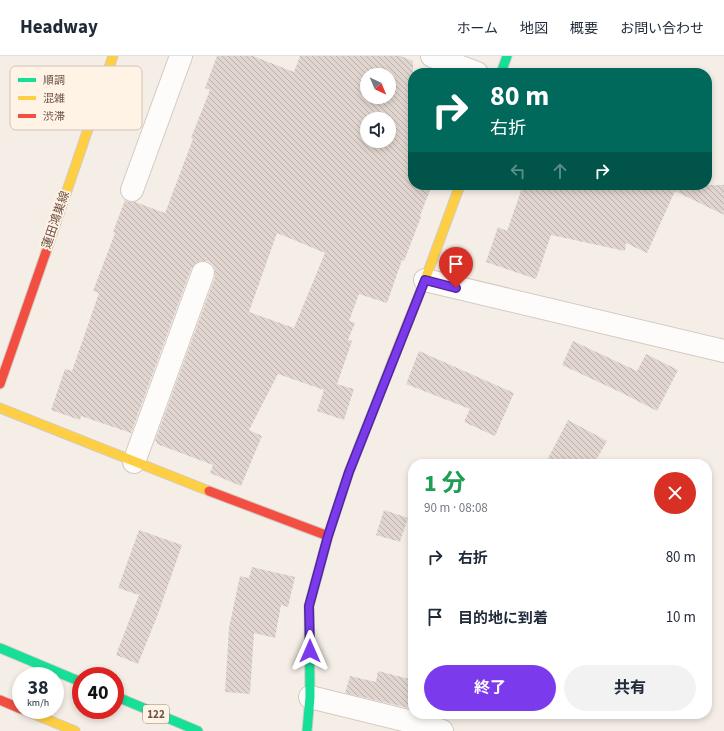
<!DOCTYPE html>
<html lang="ja">
<meta charset="utf-8">
<style>
body{margin:0;font-family:"Source Sans 3","Noto Sans JP",sans-serif;background:#f2f2f3;color:#1f2937;height:100vh;display:flex;flex-direction:column;font-size:15px;white-space:nowrap}
*{box-sizing:border-box;margin:0}
p{font-size:13px;color:#747a83}
.icon{flex:none;width:22px;height:22px;fill:none;stroke:currentColor;stroke-width:2;stroke-linecap:round;stroke-linejoin:round}
.map{position:relative;flex:1;overflow:hidden}
.drawer{position:absolute;left:408px;top:403px;width:304px;height:260px;display:flex;flex-direction:column;background:#fff;border-radius:16px;box-shadow:0 2px 6px #0003}
.drawer>*{flex:none}
.top-card{position:absolute;left:408px;top:12px;width:304px;height:122px;border-radius:16px;box-shadow:0 2px 6px #0003;background:#00695c;color:#fff;overflow:hidden}
.needle{width:26px;rotate:136deg}
.buttons{position:absolute;left:360px;top:12px;display:grid;gap:8px}
.buttons a{display:grid;place-items:center;width:36px;height:36px;border-radius:50%;background:#fff;box-shadow:0 2px 6px #0003;font-size:20px}
.speed{position:absolute;left:12px;top:611px;display:flex;gap:8px;font-size:20px;font-weight:700;text-align:center}
.speed>*{display:grid;place-content:center;width:52px;height:52px;border-radius:50%;background:#fff;box-shadow:0 2px 6px #0003;line-height:1}
.speed small{font-size:10px;font-weight:400}
.speed .limit{border:6px solid #d22;background:#fff;color:#111}
.pin{position:absolute;display:grid;place-items:center;width:34px;height:34px;color:#fff;margin:-41px -17px;border-radius:50% 50% 50% 0;rotate:-45deg;box-shadow:0 0 4px #0007}
.pin .icon{rotate:45deg}
.me{position:absolute;width:44px;margin:-22px;rotate:0deg;stroke-linejoin:round;filter:drop-shadow(0 0 3px #0008)}
.turn{display:flex;align-items:center;gap:14px;height:84px;padding:0 16px;font-size:18px}
.turn .icon{width:52px;height:52px;stroke-width:2.5}
.turn b{display:block;font-size:28px;line-height:34px}
.lanes{display:flex;align-items:center;height:38px;padding:0 16px;background:#0003;justify-content:center;gap:20px;direction:ltr}
.lanes .off{opacity:.35}
.round{display:grid;place-items:center;flex:none;width:42px;height:42px;border-radius:21px;background:#f2f2f3}
.summary{display:flex;align-items:center;justify-content:space-between;height:68px;padding:0 16px}
h1{font-size:24px;font-weight:700;line-height:30px;color:#1e9e55}
.button{display:flex;gap:8px;margin-top:auto;padding:8px 16px}
.button a{flex:1;height:46px;border-radius:24px;background:#7c3aed;color:#fff;font-size:16px;font-weight:700;line-height:46px;text-align:center}
.button a+a{background:#f2f2f3;color:#1f2937}
ul{padding:0;list-style:none}
li{display:flex;align-items:center;gap:12px;height:60px;padding:0 16px}
li div{flex:1}
li b{display:block;font-size:15px}
li em{font-style:normal}
header{display:flex;align-items:center;gap:24px;box-sizing:border-box;height:56px;padding:0 20px;background:#fff;border-bottom:1px solid #e0e1e3}
header strong{font-size:19px}
nav{display:flex;gap:22px;margin-inline-start:auto;font-size:14px}
.map>svg:first-child{display:block}
.building{fill:url(#building-back-hatch);fill-rule:evenodd}
.lines{fill:none;stroke-linecap:round;stroke-linejoin:round}
.street-casing{stroke:#d4cac4;stroke-width:24}
.fast-casing{stroke:#d4cac4;stroke-width:11}
.slow-casing{stroke:#d4cac4;stroke-width:11}
.jam-casing{stroke:#d4cac4;stroke-width:11}
.street{stroke:#fefcfb;stroke-width:22}
.fast{stroke:#16e098;stroke-width:9}
.slow{stroke:#ffcf43;stroke-width:9}
.jam{stroke:#f24e42;stroke-width:9}
.route-casing{stroke:#51269a;stroke-width:10}
.route{stroke:#7c3aed;stroke-width:7}
.labels{text-anchor:middle;dominant-baseline:central;stroke-width:3.5;stroke-linejoin:round;paint-order:stroke}
.shield{fill:#fff3e6;stroke:#9c8478;stroke-width:1}
.shield-label{font-size:11px;font-weight:bold;fill:#715449}
.street-label{font-size:12px;fill:#715449;stroke:#fff3e6}
.key{fill:#fff3e6;stroke:#d4c3b7;stroke-width:1}
.key-label{font-size:11px;fill:#715449}
</style>
<header>
<strong>Headway</strong>
<nav><a>ホーム</a><a>地図</a><a>概要</a><a>お問い合わせ</a></nav>
</header>
<div class="map">
<svg width="724" height="675" viewBox="0 0 724 675">
<defs>
<pattern id="building-back-hatch" width="6" height="6" patternUnits="userSpaceOnUse"><rect width="6" height="6" fill="#e1d6cf"/><path d="M-1 5l2 2M0 0l6 6M5-1l2 2" fill="none" stroke="#bbb0aa"/></pattern>
</defs>
<rect width="100%" height="100%" fill="#f5eee7"/>
<g class="building">
<path d="M217 0H253L294 16 300 0H400L413 5V129H432L420 160 421 161 404 205 402 204 387 247 359 238 349 265 355 267 348 284 352 285 337 328 354 333 344 364 317 355 324 334 278 318 249 374 262 380 241 430 210 417 213 409 157 388V386L155 385 215 221V214L213 209 208 205H200L195 208 191 213 131 377 81 360 80 364 51 354 65 313 72 315 99 237 93 235 115 177 113 176 125 144 128 146H135L165 157 193 83 191 82 210 34 205 32ZM367 19H389V41H367ZM367 63H389V85H367ZM277 177 325 197 294 272 249 256Z"/>
<polygon points="523,129 724,129 724,159 675,135 647,197 626,187 625,195 551,179 536,223 486,206 498,171 507,175"/>
<polygon points="573,285 637,315 646,298 678,314 657,355 620,336 562,309"/>
<polygon points="419,295 514,337 495,380 464,366 470,353 406,328"/>
<polygon points="568,364 607,385 594,408 545,408"/>
<polygon points="384,454 408,462 400,486 376,479"/>
<polygon points="139,474 182,489 158,558 138,608 116,599 139,539 118,532"/>
<polygon points="252,511 295,521 288,551 281,549 275,582 254,577 250,638 225,636 229,572 240,520 249,522"/>
<polygon points="378,615 413,624 413,653 345,637 350,620 376,626"/>
</g>
<g class="lines">
<g class="street-casing">
<g id="street">
<polyline points="432,0 477,17"/>
<polyline points="132,134 181,0"/>
<polyline points="425,224 724,295"/>
<polyline points="134,406 203,217"/>
<polyline points="310,641 424,669 442,675"/>
</g>
</g>
<g class="fast-casing">
<g id="fast">
<polyline points="501,17 507,0"/>
<polyline points="0,592 81,626"/>
<polyline points="115,640 198,675"/>
<polyline points="307,675 310,641 309,550 328,480 349,416 393,304"/>
</g>
</g>
<g class="slow-casing">
<g id="slow">
<polyline points="46,196 113,0"/>
<polyline points="393,304 425,224 460,129"/>
<polyline points="0,352 209,435"/>
<polyline points="24,654 75,675"/>
</g>
</g>
<g class="jam-casing">
<g id="jam">
<polyline points="0,328 46,196"/>
<polyline points="209,435 328,480"/>
<polyline points="0,644 21,653"/>
</g>
</g>
<use href="#street" class="street"/>
<use href="#fast" class="fast"/>
<use href="#slow" class="slow"/>
<use href="#jam" class="jam"/>
</g>
<g class="lines">
<g class="route-casing">
<polyline id="route" points="310,595 309,550 328,480 349,416 425,224 456,232"/>
</g>
<use href="#route" class="route"/>
</g>
<g class="labels">
<rect class="shield" x="143" y="649" width="26" height="18" rx="3"/>
<g class="shield-label">
<text x="156" y="658">122</text>
</g>
<g class="street-label">
<text transform="translate(56 164) rotate(-71)">蓮田鴻巣線</text>
</g>
</g>
<rect x="10" y="10" width="132" height="64" rx="6" class="key"/>
<rect x="18" y="22" width="18" height="4" fill="#16e098"/>
<rect x="18" y="40" width="18" height="4" fill="#ffcf43"/>
<rect x="18" y="58" width="18" height="4" fill="#f24e42"/>
<g class="key-label">
<text x="43" y="28">順調</text>
<text x="43" y="46">混雑</text>
<text x="43" y="64">渋滞</text>
</g>
</svg>
<div class="buttons">
<a><svg class="needle" viewBox="-14 -14 28 28"><path d="M0-13l5 13h-10z" fill="#e53935"/><path d="M0 13l5-13h-10z" fill="#747a83"/></svg></a>
<a><svg class="icon" aria-label="sound" viewBox="0 0 24 24"><path d="M4 9h4l5-4v14l-5-4H4zM17 9q2 3 0 6"/></svg></a>
</div>
<div class="speed"><div>38<small>km/h</small></div><div class="limit">40</div></div>
<div class="pin" style="left:456px;top:232px;background:#d93025"><svg class="icon" aria-label="arrive" viewBox="0 0 24 24"><path d="M6 21V4h12l-3 4 3 4H6"/></svg></div>
<svg class="me" style="left:310px;top:595px" viewBox="-20 -20 40 40"><path d="M0-17L14 15 0 8-14 15z" fill="#7c3aed" stroke="#fff" stroke-width="4"/></svg>
<div class="top-card">
<div class="turn"><svg class="icon" aria-label="right" viewBox="0 0 24 24"><path d="M7 20v-9h11M14 6l5 5-5 5"/></svg><div><b>80 m</b>右折</div></div>
<div class="lanes"><svg class="icon off" aria-label="left" viewBox="0 0 24 24"><path d="M17 20v-9H6M10 6l-5 5 5 5"/></svg><svg class="icon off" aria-label="ahead" viewBox="0 0 24 24"><path d="M12 20V5M6 11l6-6 6 6"/></svg><svg class="icon" aria-label="right" viewBox="0 0 24 24"><path d="M7 20v-9h11M14 6l5 5-5 5"/></svg></div>
</div>
<section class="drawer">
<div class="summary"><div><h1>1 分</h1><p>90 m · 08:08</p></div><a class="round" style="background:#d93025;color:#fff"><svg class="icon" aria-label="close" viewBox="0 0 24 24"><path d="M6 6l12 12M18 6L6 18"/></svg></a></div>
<ul>
<li><svg class="icon" aria-label="right" viewBox="0 0 24 24"><path d="M7 20v-9h11M14 6l5 5-5 5"/></svg><div><b>右折</b></div><em>80 m</em></li>
<li><svg class="icon" aria-label="arrive" viewBox="0 0 24 24"><path d="M6 21V4h12l-3 4 3 4H6"/></svg><div><b>目的地に到着</b></div><em>10 m</em></li>
</ul>
<div class="button"><a>終了</a><a>共有</a></div>
</section>
</div>
